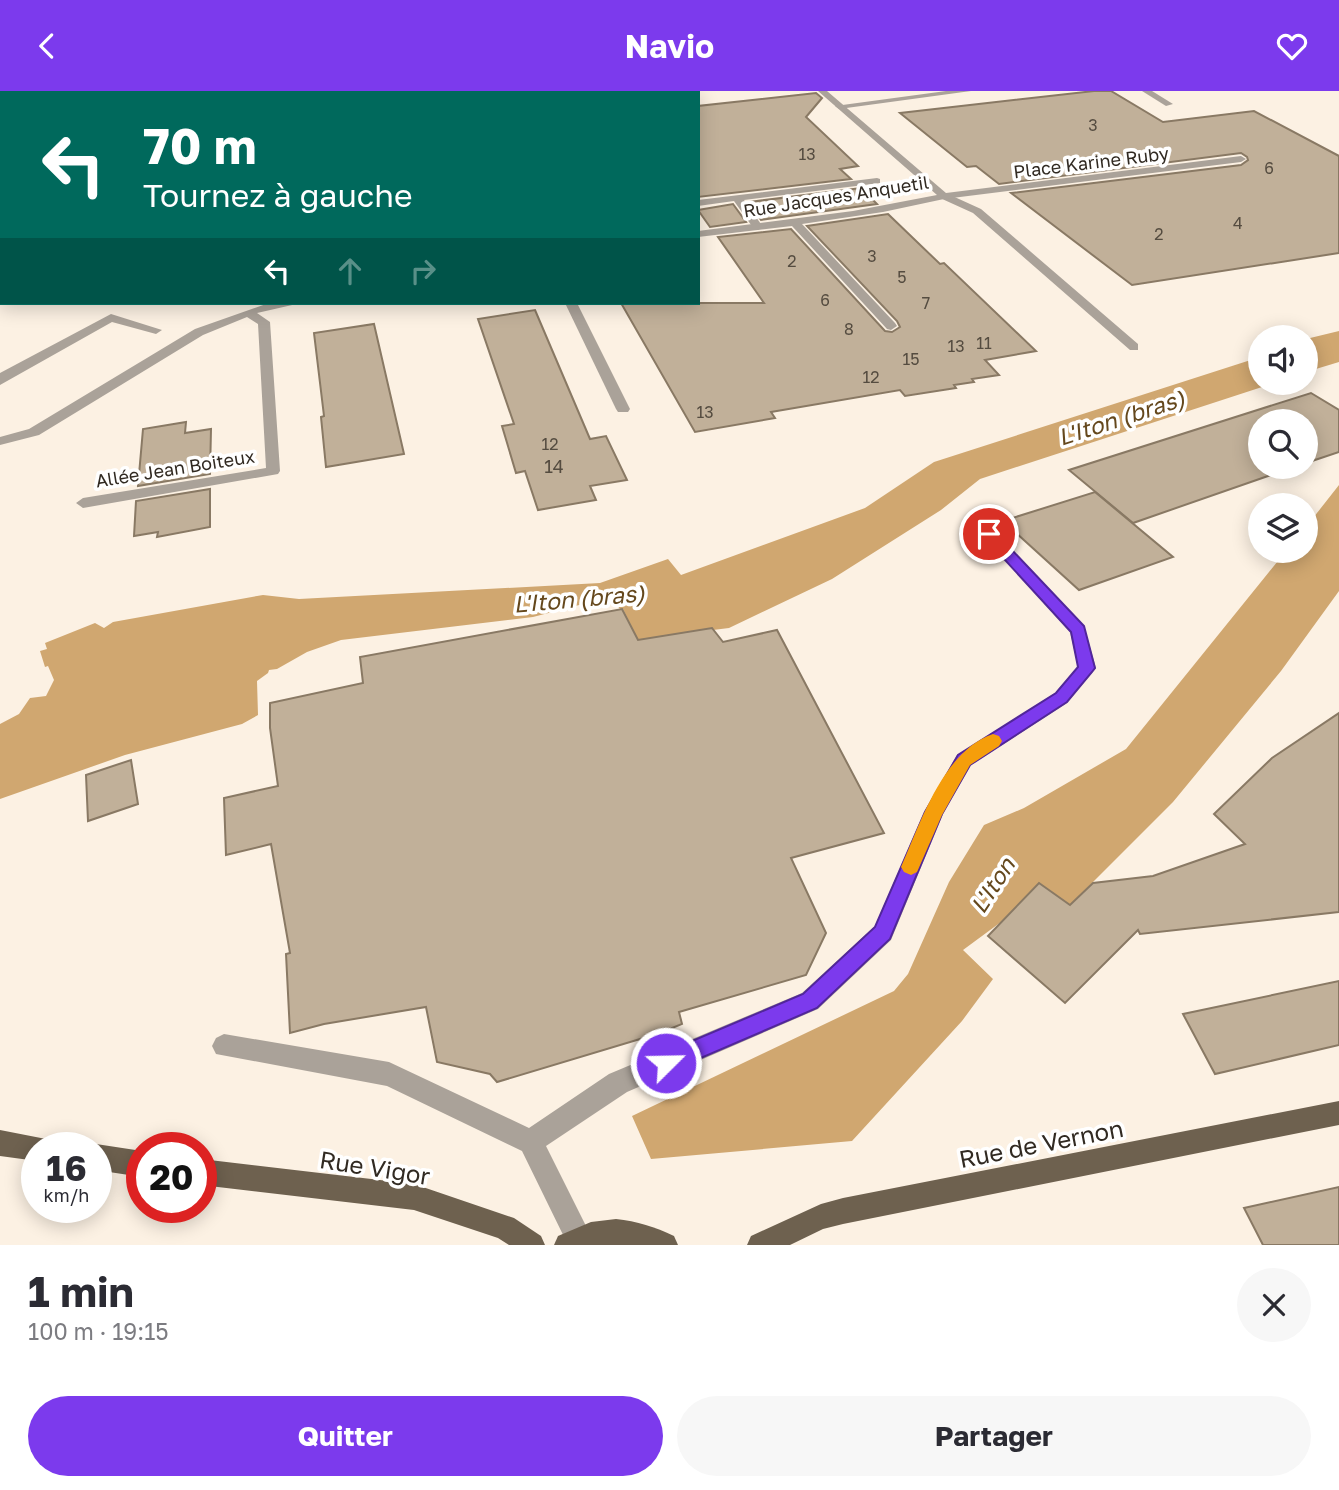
<!DOCTYPE html>
<html lang="fr">
<meta charset="utf-8">
<style>
body{margin:0;font-family:"Golos Text",sans-serif;background:#f7f7f7;color:#2b2b33;height:100vh;display:flex;flex-direction:column;font-size:26px;white-space:nowrap}
*{box-sizing:border-box;margin:0}
p{font-size:23px;color:#7c7c81}
.icon{flex:none;width:38px;height:38px;fill:none;stroke:currentColor;stroke-width:2;stroke-linecap:round;stroke-linejoin:round}
.map{position:relative;height:1154px;overflow:hidden}
.sheet{display:flex;flex-direction:column;background:#fff;flex:1}
.sheet>*{flex:none}
.hud{position:absolute;left:0px;top:0px;width:700px;height:214px;box-shadow:0 4px 18px #0003;background:#00695c;color:#fff;overflow:hidden}
.buttons{position:absolute;left:1248px;top:234px;display:grid;gap:14px}
.buttons a{display:grid;place-items:center;width:70px;height:70px;border-radius:50%;background:#fff;box-shadow:0 4px 18px #0003;font-size:35px}
.speed{position:absolute;left:21px;top:1041px;display:flex;gap:14px;font-size:35px;font-weight:700;text-align:center}
.speed>*{display:grid;place-content:center;width:91px;height:91px;border-radius:50%;background:#fff;box-shadow:0 4px 18px #0003;line-height:1}
.speed small{font-size:18px;font-weight:400}
.speed .limit{border:10px solid #d22;background:#fff;color:#111}
.pin{position:absolute;display:grid;place-items:center;width:60px;height:60px;color:#fff;margin:-30px;border:4px solid #fff;border-radius:50%;box-shadow:0 2px 7px #0007}
.me{position:absolute;width:77px;margin:-38px;rotate:67deg;stroke-linejoin:round;filter:drop-shadow(0 0 5px #0008)}
.turn{display:flex;align-items:center;gap:24px;height:147px;padding:0 28px;font-size:32px}
.turn .icon{width:91px;height:91px;stroke-width:2.5}
.turn b{display:block;font-size:49px;line-height:60px}
.lanes{display:flex;align-items:center;height:66px;padding:0 28px;background:#0003;justify-content:center;gap:35px;direction:ltr}
.lanes .off{opacity:.35}
.round{display:grid;place-items:center;flex:none;width:74px;height:74px;border-radius:37px;background:#f7f7f7}
.summary{display:flex;align-items:center;justify-content:space-between;height:119px;padding:0 28px}
h1{font-size:42px;font-weight:700;line-height:52px}
.action{display:flex;gap:14px;margin-top:auto;padding:14px 28px}
.action a{flex:1;height:80px;border-radius:42px;background:#7c3aed;color:#fff;font-size:28px;font-weight:700;line-height:80px;text-align:center}
.action a+a{background:#f7f7f7;color:#2b2b33}
header{display:flex;justify-content:space-between;align-items:center;height:91px;padding:0 28px;background:#7c3aed;color:#fff;font-size:32px;font-weight:700}
.map>svg:first-child{display:block}
.water{fill:#d0a770}
.building{fill:#c1b099;stroke:#897964;stroke-width:2}
.lines{fill:none;stroke-linecap:round;stroke-linejoin:round}
.path{stroke:#9d9489;stroke-width:2.5;stroke-dasharray:2.5 2;stroke-linecap:butt}
.lane{fill:#aaa299;fill-rule:evenodd}
.street{fill:#aaa299;fill-rule:evenodd}
.primary{fill:#6e614f;fill-rule:evenodd}
.route{fill:#7c3aed;stroke:#51269a;stroke-width:2}
.slow{fill:#f59e0b}
.labels{text-anchor:middle;dominant-baseline:central;stroke-width:7;stroke-linejoin:round;paint-order:stroke}
.far-number-label{font-size:16px;fill:#554c40}
.far-street-label{font-size:18px;fill:#312a22;stroke:#fff}
.number-label{font-size:18px;fill:#554c40}
.water-label{font-size:23px;font-style:italic;fill:#65481d;stroke:#fff}
.near-street-label{font-size:24px;fill:#312a22;stroke:#fff}
</style>
<header><svg class="icon" aria-label="back" viewBox="0 0 24 24"><path d="M15 5l-7 7 7 7"/></svg>Navio<svg class="icon" aria-label="heart" viewBox="0 0 24 24"><path d="M12 20l-8-8c-3-5 5-10 8-4 3-6 11-1 8 4z"/></svg></header>
<div class="map">
<svg width="1339" height="1154" viewBox="0 0 1339 1154">
<rect width="100%" height="100%" fill="#fcf1e3"/>
<g class="water">
<polygon points="1339,240 1339,271 1306,281 1306,248"/>
<polygon points="1260,266 1260,292 1274,292 980,388 941,419 832,488 729,537 713,539 711,537 638,549 623,518 620,518 610,506 533,526 341,549 307,561 277,578 269,579 268,582 257,590 258,624 242,633 125,664 0,708 0,633 19,623 30,607 46,605 54,589 48,575 45,576 40,560 47,558 45,552 95,532 104,537 113,531 263,504 299,508 600,492 668,468 681,484 865,417 934,371"/>
<polygon points="1339,394 1339,500 1281,580 1173,711 1070,814 1039,793 1001,831 963,859 993,888 962,930 852,1050 651,1068 632,1025 894,900 908,883 949,791 984,734 1024,717 1126,658 1286,460 1306,460 1306,436"/>
</g>
<g class="building">
<polygon points="1094,0 1111,0 1163,31 1254,20 1339,65 1339,162 1132,194 1011,102 1241,74 1248,69 1247,66 1241,62 999,93 976,75 967,76 900,22"/>
<polygon points="816,2 822,7 806,26 858,75 840,78 851,88 698,106 698,15"/>
<polygon points="861,97 877,113 761,129 749,111"/>
<polygon points="733,113 746,131 710,136 698,119"/>
<polygon points="888,123 940,173 944,172 1036,260 985,269 999,284 972,288 974,291 954,294 956,297 905,305 900,299 771,321 775,327 695,341 621,212 764,212 718,146 791,138 885,240 892,241 900,236 897,230 807,135"/>
<polygon points="535,219 590,348 606,345 627,389 590,395 596,409 538,419 525,380 516,382 502,335 514,333 478,228"/>
<polygon points="374,233 404,363 326,376 321,326 324,325 314,242"/>
<polygon points="1311,302 1339,319 1339,361 1306,372 1306,331 1260,331 1260,376 1294,376 1133,432 1069,379"/>
<polygon points="186,331 185,342 211,338 210,383 138,395 143,338"/>
<polygon points="210,398 210,436 157,446 158,441 134,445 136,410"/>
<polygon points="1095,401 1173,466 1079,499 1003,430"/>
<polygon points="622,518 638,549 712,537 723,551 777,539 884,742 791,767 826,842 806,884 679,921 682,933 660,942 497,991 490,983 437,971 426,916 324,933 290,942 286,863 290,862 271,753 226,764 224,707 278,695 270,637 270,612 363,592 360,566"/>
<polygon points="1339,622 1339,821 1140,843 1138,839 1065,912 988,845 1039,792 1070,814 1093,792 1153,785 1245,753 1214,723 1272,667"/>
<polygon points="131,669 138,713 88,730 86,684"/>
<polygon points="1339,890 1339,954 1215,983 1183,923"/>
<polygon points="1339,1096 1339,1154 1263,1154 1244,1117"/>
</g>
<g class="lines">
<polyline class="path" points="438,2 442,0"/>
<g class="lane">
<polygon points="67,0 87,0 65,2"/>
<polygon points="946,0 971,0 839,18 835,15"/>
<polygon points="1142,0 1152,0 1173,13 1166,15"/>
<rect x="0" y="7" width="2" height="6"/>
<polygon points="877,87 880,88 880,92 744,109 763,136 758,139 754,138 734,110 698,115 698,109"/>
<polygon points="940,103 948,103 981,118 1138,253 1138,259 1130,259 973,122 940,107"/>
<polygon points="111,223 162,239 156,243 112,231 0,294 0,282"/>
<polygon points="989,438 994,440 1084,535 1096,577 1067,612 971,674 943,723 891,849 818,918 627,1001 546,1055 588,1139 592,1148 590,1154 568,1154 522,1060 387,995 216,963 212,955 216,947 224,943 389,971 529,1037 609,983 802,902 875,835 924,721 957,664 1055,602 1078,576 1070,541 984,446 981,443 984,440"/>
</g>
<g class="street">
<polygon points="594,0 612,0 592,2"/>
<polygon points="818,0 827,0 946,102 1241,65 1246,68 1241,71 944,108 883,121 802,133 895,232 897,235 891,239 887,238 792,135 698,146 698,140 853,120 937,104"/>
<polygon points="2,92 2,99 0,99 0,93"/>
<polygon points="269,212 301,212 257,222 270,231 280,380 278,383 83,417 76,412 83,407 266,377 258,233 247,226 203,244 39,344 0,354 0,346 29,338 195,238"/>
<polygon points="565,212 577,212 630,318 628,321 618,321 616,318"/>
</g>
<g class="primary">
<polygon points="1339,1010 1339,1034 843,1133 823,1138 790,1154 747,1154 751,1145 821,1113 843,1107"/>
<polygon points="0,1039 46,1048 50,1057 37,1057 37,1070 0,1065"/>
<polygon points="96,1053 142,1060 142,1086 96,1079 96,1057 87,1057"/>
<polygon points="201,1068 414,1093 514,1127 541,1145 545,1154 509,1154 498,1147 414,1119 201,1094"/>
<path d="M616 1128C637 1130 655 1136 674 1145L678 1154H554L558 1145 591 1131Z"/>
</g>
</g>
<polygon class="route" points="989,439 994,440 1084,535 1095,577 1092,581 1067,611 970,674 942,723 890,848 817,917 666,982 659,979 656,972 659,964 803,903 875,836 925,721 958,664 1056,602 1078,576 1071,541 984,446 984,440"/>
<path class="slow" d="M993 643 999 645 1002 650 999 655 970 674 942 724 917 781 911 784 904 781 901 776C921 731 943 660 993 643Z"/>
<g class="labels">
<g class="far-number-label">
<text x="1093" y="34">3</text>
<text x="807" y="63">13</text>
<text x="1269" y="77">6</text>
<text x="1238" y="132">4</text>
<text x="1159" y="143">2</text>
<text x="872" y="165">3</text>
<text x="792" y="170">2</text>
<text x="902" y="186">5</text>
<text x="825" y="209">6</text>
<text x="926" y="212">7</text>
<text x="849" y="238">8</text>
<text x="984" y="252">11</text>
<text x="956" y="255">13</text>
<text x="911" y="268">15</text>
<text x="871" y="286">12</text>
<text x="705" y="321">13</text>
<text x="550" y="353">12</text>
</g>
<g class="far-street-label">
<text transform="translate(1091 71) rotate(-7)">Place Karine Ruby</text>
<text transform="translate(836 105) rotate(-9)">Rue Jacques Anquetil</text>
<text transform="translate(175 377) rotate(-9)">Allée Jean Boiteux</text>
</g>
<g class="number-label">
<text x="554" y="375">14</text>
</g>
<g class="water-label">
<text transform="translate(1121 326) rotate(-18)">L'Iton (bras)</text>
<text transform="translate(579 507) rotate(-5)">L'Iton (bras)</text>
<text transform="translate(992 794) rotate(-57)">L'Iton</text>
</g>
<g class="near-street-label">
<text transform="translate(1041 1052) rotate(-11)">Rue de Vernon</text>
<text transform="translate(375 1076) rotate(9)">Rue Vigor</text>
</g>
</g>
</svg>
<div class="buttons">
<a><svg class="icon" aria-label="sound" viewBox="0 0 24 24"><path d="M4 9h4l5-4v14l-5-4H4zM17 9q2 3 0 6"/></svg></a>
<a><svg class="icon" aria-label="search" viewBox="0 0 24 24"><circle cx="10" cy="10" r="6"/><path d="M15 15l6 6"/></svg></a>
<a><svg class="icon" aria-label="layers" viewBox="0 0 24 24"><path d="M12 4l9 5-9 5-9-5zM3 14l9 5 9-5"/></svg></a>
</div>
<div class="speed"><div>16<small>km/h</small></div><div class="limit">20</div></div>
<div class="pin" style="left:989px;top:443px;background:#d93025"><svg class="icon" aria-label="arrive" viewBox="0 0 24 24"><path d="M6 21V4h12l-3 4 3 4H6"/></svg></div>
<svg class="me" style="left:666px;top:972px" viewBox="-20 -20 40 40"><circle r="17" fill="#7c3aed" stroke="#fff" stroke-width="3"/><path d="M0-11L8 9 0 5-8 9z" fill="#fff"/></svg>
<div class="hud">
<div class="turn"><svg class="icon" aria-label="left" viewBox="0 0 24 24"><path d="M17 20v-9H6M10 6l-5 5 5 5"/></svg><div><b>70 m</b>Tournez à gauche</div></div>
<div class="lanes"><svg class="icon" aria-label="left" viewBox="0 0 24 24"><path d="M17 20v-9H6M10 6l-5 5 5 5"/></svg><svg class="icon off" aria-label="ahead" viewBox="0 0 24 24"><path d="M12 20V5M6 11l6-6 6 6"/></svg><svg class="icon off" aria-label="right" viewBox="0 0 24 24"><path d="M7 20v-9h11M14 6l5 5-5 5"/></svg></div>
</div>
</div>
<section class="sheet">
<div class="summary"><div><h1>1 min</h1><p>100 m · 19:15</p></div><a class="round"><svg class="icon" aria-label="close" viewBox="0 0 24 24"><path d="M6 6l12 12M18 6L6 18"/></svg></a></div>
<div class="action"><a>Quitter</a><a>Partager</a></div>
</section>
